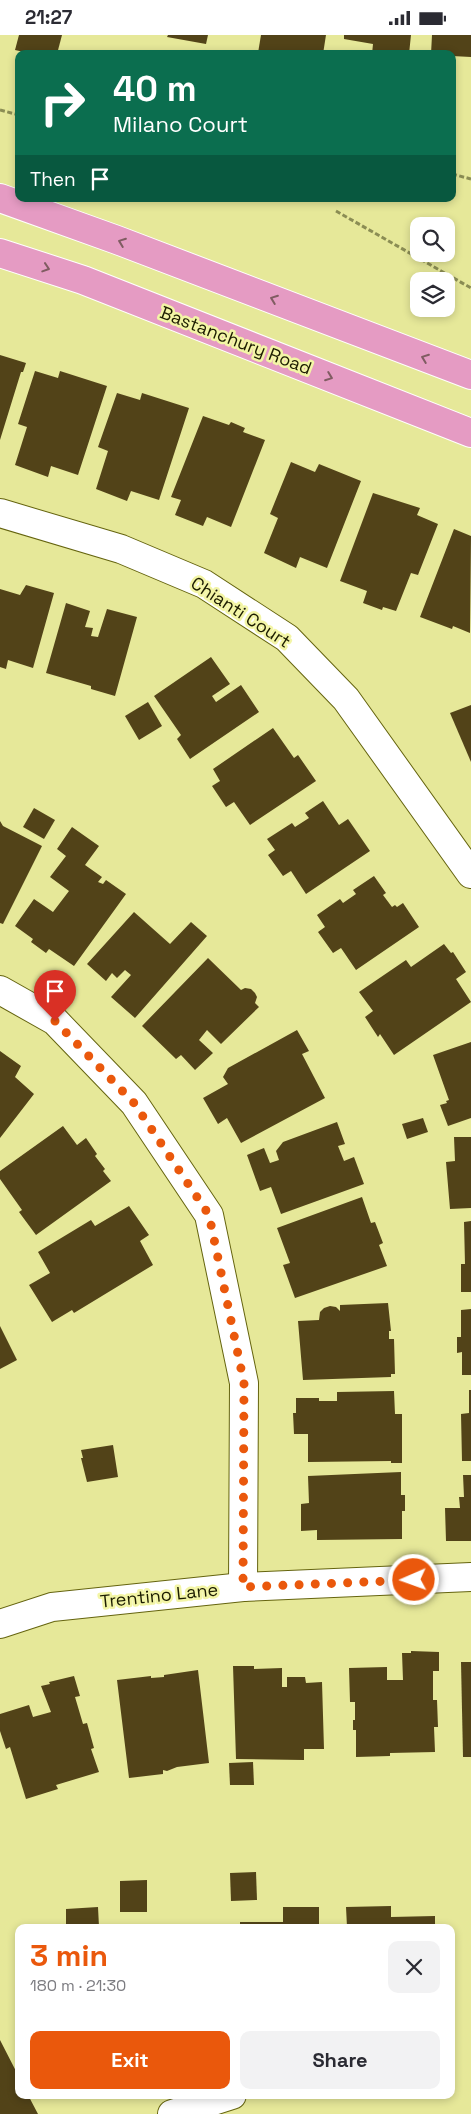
<!DOCTYPE html>
<meta charset="utf-8">
<style>
body{margin:0;font-family:"Space Grotesk",sans-serif;background:#f2f2f3;color:#2b2b33;height:100vh;display:flex;flex-direction:column;font-size:19px;white-space:nowrap}
*{box-sizing:border-box;margin:0}
p{font-size:16px;color:#7c7c81}
.icon{flex:none;width:28px;height:28px;fill:none;stroke:currentColor;stroke-width:2;stroke-linecap:round;stroke-linejoin:round}
.map{position:relative;flex:1;overflow:hidden}
.sheet{position:absolute;left:15px;top:1889px;width:440px;height:175px;display:flex;flex-direction:column;background:#fff;border-radius:10px;box-shadow:0 2px 8px #0003}
.sheet>*{flex:none}
.guide{position:absolute;left:15px;top:15px;width:441px;height:152px;border-radius:10px;box-shadow:0 2px 8px #0003;background:#0b6e4f;color:#fff;overflow:hidden}
.fabs{position:absolute;left:410px;top:182px;display:grid;gap:10px}
.fabs a{display:grid;place-items:center;width:45px;height:45px;border-radius:10px;background:#fff;box-shadow:0 2px 8px #0003;font-size:25px}
.pin{position:absolute;display:grid;place-items:center;width:42px;height:42px;color:#fff;margin:-51px -21px;border-radius:50% 50% 50% 0;rotate:-45deg;box-shadow:0 0 5px #0007}
.pin .icon{rotate:45deg}
.me{position:absolute;width:55px;margin:-28px;rotate:268deg;stroke-linejoin:round;filter:drop-shadow(0 0 4px #0008)}
.turn{display:flex;align-items:center;gap:18px;height:105px;padding:0 15px;font-size:22px}
.turn .icon{width:65px;height:65px;stroke-width:2.5}
.turn b{display:block;font-size:35px;line-height:42px}
.then{display:flex;align-items:center;height:48px;padding:0 15px;background:#0003;gap:10px;font-size:19px}
.round{display:grid;place-items:center;flex:none;width:52px;height:52px;border-radius:10px;background:#f2f2f3}
.headline{display:flex;align-items:center;justify-content:space-between;height:85px;padding:0 15px}
h1{font-size:30px;font-weight:600;line-height:38px;color:#ea580c}
.button{display:flex;gap:10px;margin-top:auto;padding:10px 15px}
.button a{flex:1;height:58px;border-radius:10px;background:#ea580c;color:#fff;font-size:20px;font-weight:600;line-height:58px;text-align:center}
.button a+a{background:#f2f2f3;color:#2b2b33}
.status{display:flex;justify-content:space-between;align-items:center;height:35px;padding:0 25px;background:#fff;direction:ltr}
.status svg{height:14px;fill:currentColor}
.map>svg:first-child{display:block}
.building{fill:#524318}
.lines{fill:none;stroke-linecap:round;stroke-linejoin:round}
.minor-casing{stroke:#65640f;stroke-width:30}
.major-casing{stroke:#fff;stroke-width:30}
.path{stroke:#8b8d54;stroke-width:3;stroke-dasharray:5 2.5;stroke-linecap:butt}
.minor{stroke:#fff;stroke-width:28}
.major{stroke:#e59bc3;stroke-width:28}
.oneway{stroke:#805c62}
.route{stroke:#ea580c;stroke-width:9;stroke-dasharray:0 16.2}
.labels{text-anchor:middle;dominant-baseline:central;stroke-width:5;stroke-linejoin:round;paint-order:stroke}
.street-label{font-size:18px;fill:#1c1c00;stroke:#f3f5a6}
</style>
<div class="status"><b>21:27</b><svg viewBox="0 0 49 12"><path d="M0 12V9h3v3zM5 12V6h3v6zM10 12V3h3v9zM15 12V0h3v12zM26 1h20v11H26zM47 4h2v5h-2z"/></svg></div>
<div class="map">
<svg width="471" height="2079" viewBox="0 0 471 2079">
<rect width="100%" height="100%" fill="#e6e899"/>
<g class="building">
<polygon points="19,0 62,0 57,19 33,19 15,15"/>
<polygon points="168,0 208,0 206,9 167,2"/>
<polygon points="261,0 326,0 323,19 258,18"/>
<polygon points="344,0 411,0 409,19 372,19 373,9 344,4"/>
<polygon points="432,0 471,0 471,22 452,21 452,19 431,19"/>
<polygon points="0,320 26,328 23,337 21,337 0,405"/>
<polygon points="35,336 58,343 60,336 107,351 78,440 51,431 48,442 15,430 27,392 18,389"/>
<polygon points="117,358 140,365 142,358 189,373 159,465 131,456 127,466 96,454 108,416 98,412"/>
<polygon points="203,381 229,390 231,387 245,393 243,397 265,405 231,492 207,482 203,491 175,480 181,465 171,462"/>
<polygon points="291,427 315,437 319,429 361,446 327,533 300,522 296,533 264,518 278,483 270,479"/>
<polygon points="373,458 420,473 417,480 438,489 418,540 411,538 396,576 383,572 382,575 363,568 367,556 340,546"/>
<polygon points="454,494 471,501 470,598 453,591 452,594 420,582"/>
<polygon points="26,550 54,558 33,633 8,625 6,634 0,632 0,554 20,560"/>
<polygon points="66,568 90,576 85,592 93,593 91,601 98,602 107,574 137,582 115,661 91,654 91,651 46,638"/>
<polygon points="211,622 230,649 212,661 216,667 241,650 259,677 190,724 177,704 181,700 154,661"/>
<polygon points="148,667 162,691 139,705 125,681"/>
<polygon points="471,670 471,727 450,678"/>
<polygon points="273,693 294,723 298,720 316,746 250,790 234,767 226,772 212,751 220,746 213,734"/>
<polygon points="323,766 339,790 348,784 370,816 306,859 291,836 283,841 268,820 275,815 267,804 292,788 295,792 309,783 305,778"/>
<polygon points="34,773 55,785 44,804 23,792"/>
<polygon points="0,786 3,791 42,811 3,889 0,888"/>
<polygon points="72,792 99,811 85,830 102,842 98,847 103,849 106,845 126,859 74,931 49,914 46,918 31,907 33,904 15,891 34,864 53,877 69,856 50,842 66,821 57,814"/>
<polygon points="374,841 386,858 383,860 392,872 395,870 397,872 403,868 419,892 356,935 341,913 333,918 318,897 325,892 317,880 340,864 343,868 356,859 353,855"/>
<polygon points="134,877 170,909 191,887 207,901 135,983 111,962 131,940 125,935 117,943 112,938 106,946 87,929"/>
<polygon points="444,909 451,918 453,917 466,937 456,944 471,967 394,1020 380,999 378,1002 365,982 373,976 359,957 406,925 411,932"/>
<polygon points="208,923 241,955 245,953 251,954 255,958 257,962 255,968 259,972 221,1009 207,995 199,1005 213,1018 195,1035 181,1020 176,1024 142,991"/>
<polygon points="297,995 309,1016 302,1019 325,1063 241,1108 227,1083 218,1089 203,1063 228,1049 223,1042 228,1033"/>
<polygon points="471,1007 471,1083 448,1091 440,1070 447,1068 446,1066 449,1065 433,1020"/>
<polygon points="0,1016 21,1031 15,1042 34,1059 0,1103"/>
<polygon points="423,1083 428,1097 407,1104 402,1089"/>
<polygon points="337,1087 345,1109 338,1111 344,1126 354,1122 364,1149 281,1179 271,1152 260,1156 247,1120 264,1113 270,1128 279,1125 276,1116 283,1107"/>
<polygon points="63,1091 77,1110 86,1103 97,1119 95,1121 105,1134 103,1136 111,1146 36,1200 19,1177 22,1175 0,1144 0,1136"/>
<polygon points="454,1102 471,1102 471,1173 450,1174 446,1127 455,1126"/>
<polygon points="362,1162 371,1188 375,1187 383,1208 379,1210 387,1231 295,1263 283,1230 290,1228 277,1193"/>
<polygon points="129,1171 149,1200 140,1206 153,1230 74,1278 72,1275 52,1287 29,1250 50,1238 38,1217 91,1185 95,1191"/>
<polygon points="471,1186 471,1257 461,1257 461,1229 465,1229 464,1187"/>
<polygon points="388,1268 391,1296 389,1296 389,1304 394,1304 395,1339 391,1339 391,1342 303,1345 298,1286 319,1285 320,1277 324,1273 330,1271 336,1272 340,1276 340,1270"/>
<polygon points="471,1274 471,1340 462,1340 462,1317 457,1318 457,1302 461,1302 461,1275"/>
<polygon points="0,1291 17,1325 0,1334"/>
<polygon points="469,1355 471,1355 471,1426 462,1426 461,1379 469,1378"/>
<polygon points="394,1356 395,1379 402,1379 402,1428 391,1428 391,1426 308,1427 308,1399 294,1399 293,1378 296,1378 296,1363 319,1363 319,1366 337,1366 337,1357"/>
<polygon points="113,1410 118,1442 87,1447 81,1423 83,1423 81,1415"/>
<polygon points="401,1437 401,1460 405,1460 405,1476 402,1476 402,1504 317,1505 317,1495 301,1496 301,1469 309,1468 308,1441"/>
<polygon points="463,1440 471,1440 471,1506 446,1506 445,1473 460,1473 459,1462 464,1462"/>
<polygon points="411,1616 439,1617 439,1636 433,1636 433,1665 437,1665 438,1692 434,1692 435,1717 390,1718 390,1721 356,1722 356,1695 353,1695 353,1685 355,1685 355,1667 350,1667 349,1633 387,1632 387,1645 403,1645 402,1618 411,1618"/>
<polygon points="461,1627 471,1627 471,1722 463,1722"/>
<polygon points="233,1631 254,1631 254,1634 282,1633 282,1652 287,1652 287,1642 305,1642 306,1648 322,1647 324,1714 304,1714 304,1725 236,1724"/>
<polygon points="198,1635 209,1728 177,1732 167,1736 163,1735 163,1739 129,1743 117,1645 151,1641 151,1643 164,1642 164,1640"/>
<polygon points="74,1641 80,1661 75,1662 83,1689 87,1688 94,1713 91,1714 99,1737 56,1750 58,1754 26,1764 10,1712 6,1714 0,1696 0,1679 29,1670 33,1682 51,1677 41,1651 50,1649 49,1647"/>
<polygon points="253,1727 254,1750 230,1750 229,1728"/>
<polygon points="256,1837 257,1865 231,1866 230,1838"/>
<polygon points="147,1845 147,1877 120,1877 120,1846"/>
<polygon points="391,1871 391,1882 435,1881 435,1892 347,1892 346,1872"/>
<polygon points="98,1872 99,1892 48,1892 56,1889 66,1891 66,1874"/>
<polygon points="283,1872 319,1872 319,1892 240,1892 240,1887 283,1887"/>
<rect x="181" y="1889" width="29" height="3"/>
<polygon points="0,2005 19,2042 19,2060 28,2060 38,2079 0,2079"/>
</g>
<g class="lines">
<g class="minor-casing">
<g id="minor">
<polyline points="0,478 121,514 204,549 287,603 346,664 471,839"/>
<polyline points="0,955 55,986 134,1068 209,1180 244,1348 243,1552"/>
<polyline points="0,1589 52,1572 243,1552 471,1542"/>
<polyline points="172,2079 232,2060"/>
</g>
</g>
<g class="major-casing">
<g id="major">
<polyline points="0,163 117,205 471,340"/>
<polyline points="0,218 83,245 471,398"/>
</g>
</g>
<g class="path">
<polyline points="0,75 19,80"/>
<polyline points="452,139 471,144"/>
<polyline points="336,176 471,253"/>
</g>
<use href="#minor" class="minor"/>
<use href="#major" class="major"/>
</g>
<defs><path id="oneway-chevron" d="M-2-3.5L2.5 0L-2 3.5" fill="none" stroke-width="1.6" stroke-linecap="round" stroke-linejoin="round" transform="scale(1.25)"/></defs>
<g class="oneway">
<use href="#oneway-chevron" transform="translate(122 207) rotate(-159)"/>
<use href="#oneway-chevron" transform="translate(46 233) rotate(18)"/>
<use href="#oneway-chevron" transform="translate(274 264) rotate(-159)"/>
<use href="#oneway-chevron" transform="translate(425 323) rotate(-159)"/>
<use href="#oneway-chevron" transform="translate(329 342) rotate(21)"/>
</g>
<g class="lines">
<polyline class="route" points="55,986 134,1068 209,1180 244,1348 243,1552 414,1545"/>
</g>
<g class="labels">
<g class="street-label">
<text transform="translate(236 305) rotate(21)">Bastanchury Road</text>
<text transform="translate(241 577) rotate(33)">Chianti Court</text>
<text transform="translate(159 1560) rotate(-6)">Trentino Lane</text>
</g>
</g>
</svg>
<div class="fabs">
<a><svg class="icon" aria-label="search" viewBox="0 0 24 24"><circle cx="10" cy="10" r="6"/><path d="M15 15l6 6"/></svg></a>
<a><svg class="icon" aria-label="layers" viewBox="0 0 24 24"><path d="M12 4l9 5-9 5-9-5zM3 14l9 5 9-5"/></svg></a>
</div>
<div class="pin" style="left:55px;top:986px;background:#d93025"><svg class="icon" aria-label="arrive" viewBox="0 0 24 24"><path d="M6 21V4h12l-3 4 3 4H6"/></svg></div>
<svg class="me" style="left:414px;top:1545px" viewBox="-20 -20 40 40"><circle r="17" fill="#ea580c" stroke="#fff" stroke-width="3"/><path d="M0-11L8 9 0 5-8 9z" fill="#fff"/></svg>
<div class="guide">
<div class="turn"><svg class="icon" aria-label="right" viewBox="0 0 24 24"><path d="M7 20v-9h11M14 6l5 5-5 5"/></svg><div><b>40 m</b>Milano Court</div></div>
<div class="then">Then<svg class="icon" aria-label="arrive" viewBox="0 0 24 24"><path d="M6 21V4h12l-3 4 3 4H6"/></svg></div>
</div>
<section class="sheet">
<div class="headline"><div><h1>3 min</h1><p>180 m · 21:30</p></div><a class="round"><svg class="icon" aria-label="close" viewBox="0 0 24 24"><path d="M6 6l12 12M18 6L6 18"/></svg></a></div>
<div class="button"><a>Exit</a><a>Share</a></div>
</section>
</div>
